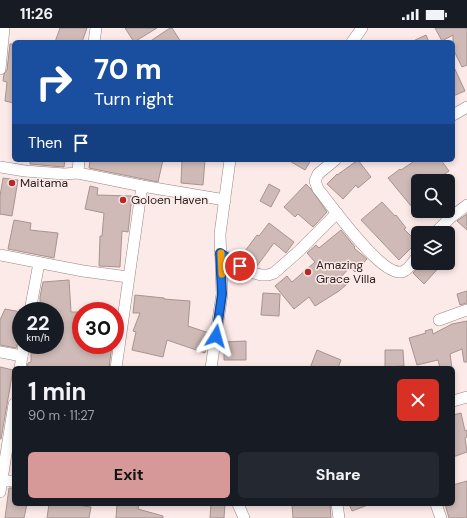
<!DOCTYPE html>
<meta charset="utf-8">
<style>
body{margin:0;font-family:"DM Sans",sans-serif;background:#242831;color:#f1f3f6;height:100vh;display:flex;flex-direction:column;font-size:15px;white-space:nowrap}
*{box-sizing:border-box;margin:0}
p{font-size:13px;color:#9ea1a6}
.icon{flex:none;width:22px;height:22px;fill:none;stroke:currentColor;stroke-width:2;stroke-linecap:round;stroke-linejoin:round}
.map{position:relative;flex:1;overflow:hidden}
.sheet{position:absolute;left:12px;top:338px;width:443px;height:140px;display:flex;flex-direction:column;background:#171b24;border-radius:6px;box-shadow:0 2px 6px #0003}
.sheet>*{flex:none}
.banner{position:absolute;left:12px;top:12px;width:443px;height:122px;border-radius:6px;box-shadow:0 2px 6px #0003;background:#1a4fa0;color:#fff;overflow:hidden}
.tools{position:absolute;left:411px;top:146px;display:grid;gap:8px}
.tools a{display:grid;place-items:center;width:44px;height:44px;border-radius:6px;background:#171b24;box-shadow:0 2px 6px #0003;font-size:20px}
.speed{position:absolute;left:12px;top:274px;display:flex;gap:8px;font-size:20px;font-weight:700;text-align:center}
.speed>*{display:grid;place-content:center;width:52px;height:52px;border-radius:50%;background:#171b24;box-shadow:0 2px 6px #0003;line-height:1}
.speed small{font-size:10px;font-weight:400}
.speed .limit{border:6px solid #d22;background:#fff;color:#111}
.pin{position:absolute;display:grid;place-items:center;width:34px;height:34px;color:#fff;margin:-17px;border:2px solid #fff;border-radius:50%;box-shadow:0 1px 4px #0007}
.me{position:absolute;width:44px;margin:-22px;rotate:8deg;stroke-linejoin:round;filter:drop-shadow(0 0 3px #0008)}
.turn{display:flex;align-items:center;gap:14px;height:84px;padding:0 16px;font-size:18px}
.turn .icon{width:52px;height:52px;stroke-width:2.5}
.turn b{display:block;font-size:28px;line-height:34px}
.then{display:flex;align-items:center;height:38px;padding:0 16px;background:#0003;gap:8px;font-size:15px}
.round{display:grid;place-items:center;flex:none;width:42px;height:42px;border-radius:6px;background:#242831}
.headline{display:flex;align-items:center;justify-content:space-between;height:68px;padding:0 16px}
h1{font-size:24px;font-weight:700;line-height:30px}
.button{display:flex;gap:8px;margin-top:auto;padding:8px 16px}
.button a{flex:1;height:46px;border-radius:6px;background:#d79898;color:#111;font-size:16px;font-weight:700;line-height:46px;text-align:center}
.button a+a{background:#242831;color:#f1f3f6}
.status{display:flex;justify-content:space-between;align-items:center;height:28px;padding:0 20px;background:#171b24;direction:ltr}
.status svg{height:11px;fill:currentColor}
.map>svg:first-child{display:block}
.building{fill:#cfbab7;stroke:#a89390}
.lines{fill:none;stroke-linecap:round;stroke-linejoin:round}
.minor-casing{stroke:#998582;stroke-width:12}
.minor{stroke:#fff;stroke-width:11}
.route-casing{stroke:#114b97;stroke-width:10}
.route{stroke:#1a73e8;stroke-width:7}
.slow{stroke:#f59e0b;stroke-width:7}
.poi-dot{fill:#b82926;stroke:#fceae8;stroke-width:1.5}
.labels{text-anchor:middle;dominant-baseline:central;stroke-width:3;stroke-linejoin:round;paint-order:stroke}
.poi-label{font-size:12px;fill:#2b2322;stroke:#fceae8;text-anchor:start}
</style>
<div class="status"><b>11:26</b><svg viewBox="0 0 49 12"><path d="M0 12V9h3v3zM5 12V6h3v6zM10 12V3h3v9zM15 12V0h3v12zM26 1h20v11H26zM47 4h2v5h-2z"/></svg></div>
<div class="map">
<svg width="467" height="490" viewBox="0 0 467 490">
<rect width="100%" height="100%" fill="#fceae8"/>
<g class="building">
<polygon points="60,0 87,0 82,14 55,14"/>
<polygon points="125,0 157,0 134,14"/>
<polygon points="170,0 172,0 181,14 149,14"/>
<polygon points="435,0 467,0 467,37 462,39 453,21 453,7 442,13"/>
<polygon points="426,7 429,14 411,14"/>
<polygon points="10,16 14,16 14,75 5,73 7,54 3,53 4,46 7,42"/>
<polygon points="453,37 465,63 453,68"/>
<polygon points="30,132 65,132 64,139 30,136"/>
<polygon points="90,132 163,132 158,154 89,140"/>
<polygon points="182,132 205,132 203,157 181,155"/>
<polygon points="288,132 311,132 305,142"/>
<polygon points="358,132 371,149 358,160 356,157 343,171 327,156 337,146 337,147"/>
<polygon points="416,132 441,132 449,143 435,153 418,153 418,183 430,183 421,190 388,150 400,141 401,142"/>
<polygon points="3,150 18,152 12,188 0,186 0,168"/>
<polygon points="269,156 280,162 271,179 260,173"/>
<polygon points="306,156 311,161 327,184 313,199 298,186 295,189 284,179"/>
<polygon points="90,158 98,160 97,167 132,168 128,204 122,203 120,239 99,238 100,208 102,208 104,185 85,181"/>
<polygon points="382,174 395,188 396,187 406,200 404,201 417,214 399,232 361,192"/>
<polygon points="467,186 467,202 457,193"/>
<polygon points="14,192 31,195 30,202 58,205 54,230 8,221"/>
<polygon points="269,195 294,214 286,225 274,215 257,238 242,227 257,207 259,208"/>
<polygon points="341,202 355,219 354,220 367,231 355,244 350,239 341,249 347,256 339,263 315,278 309,269 294,281 275,258 287,248 292,254 315,234 307,225 316,217 319,220"/>
<polygon points="422,235 443,235 424,256 413,245"/>
<polygon points="69,252 71,284 81,284 81,317 112,317 109,340 27,340 28,335 31,334 31,323 38,322 38,317 55,317 55,280 40,281 40,269 43,254"/>
<polygon points="467,263 467,275 460,277 457,266"/>
<polygon points="263,265 280,266 279,288 261,287"/>
<polygon points="135,267 164,270 164,271 190,273 188,298 209,305 205,325 167,312 163,329 132,322 136,304 133,303 140,285 133,285"/>
<polygon points="5,281 21,284 21,308 16,320 0,317 0,292"/>
<polygon points="467,293 467,334 464,334 462,321 450,326 452,340 440,340 438,332 417,337 409,310 426,305 425,303 432,301 433,306 452,296"/>
<polygon points="246,313 246,332 224,332 224,314"/>
<polygon points="317,322 341,332 338,340 310,340"/>
<polygon points="385,322 403,322 404,338 385,339"/>
<polygon points="0,339 13,342 1,411 0,411"/>
<polygon points="461,385 465,403 467,402 467,409 465,410 467,424 453,429 453,387"/>
<polygon points="467,453 467,490 449,490 445,476 453,476 453,457"/>
<polygon points="9,460 14,460 14,476 27,476 24,490 5,490"/>
<polygon points="49,476 70,476 91,479 89,490 47,490"/>
<polygon points="117,476 139,476 138,481 163,488 163,490 116,490"/>
<polygon points="211,476 225,476 224,490 210,490"/>
<polygon points="292,476 330,476 331,490 293,490"/>
<polygon points="349,476 368,476 368,477 352,483"/>
</g>
<g class="lines">
<g class="minor-casing">
<g id="minor">
<polyline points="94,14 96,0"/>
<polyline points="352,14 362,0"/>
<polyline points="0,41 4,0"/>
<polyline points="453,87 467,79"/>
<path d="M335 132 318 146 315 153 318 161C332 178 380 247 401 244 408 243 414 233 418 227"/>
<polyline points="0,139 25,143 64,146 78,145 142,158 225,172"/>
<polyline points="78,145 79,132"/>
<polyline points="435,205 450,190 467,177"/>
<polyline points="220,225 250,244 261,247 268,247 274,245 299,223 337,185"/>
<polyline points="0,227 83,243 128,249"/>
<polyline points="30,283 39,235"/>
<polyline points="439,292 467,282"/>
<polyline points="0,324 22,328"/>
<polyline points="20,340 24,317"/>
<polyline points="116,340 142,158"/>
<polyline points="211,340 222,266 220,206 230,132"/>
<polyline points="453,373 467,369"/>
<polyline points="2,453 14,453"/>
<polyline points="0,464 14,376"/>
<polyline points="238,476 244,490"/>
<polyline points="337,476 339,490"/>
<polyline points="436,476 441,490"/>
</g>
</g>
<use href="#minor" class="minor"/>
</g>
<g class="lines">
<g class="route-casing">
<polyline id="route" points="216,308 222,266 220,225 240,238"/>
</g>
<use href="#route" class="route"/>
<polyline class="slow" points="221,225 222,246"/>
</g>
<g class="poi-dot">
<circle cx="12" cy="155" r="4"/>
<circle cx="123" cy="172" r="4"/>
<circle cx="308" cy="244" r="4"/>
</g>
<g class="labels">
<g class="poi-label">
<text x="20" y="155">Maitama</text>
<text x="131" y="172">Goloen Haven</text>
<text x="316" y="237">Amazing<tspan x="316" dy="14">Grace Villa</tspan></text>
</g>
</g>
</svg>
<div class="tools">
<a><svg class="icon" aria-label="search" viewBox="0 0 24 24"><circle cx="10" cy="10" r="6"/><path d="M15 15l6 6"/></svg></a>
<a><svg class="icon" aria-label="layers" viewBox="0 0 24 24"><path d="M12 4l9 5-9 5-9-5zM3 14l9 5 9-5"/></svg></a>
</div>
<div class="speed"><div>22<small>km/h</small></div><div class="limit">30</div></div>
<div class="pin" style="left:240px;top:238px;background:#d93025"><svg class="icon" aria-label="arrive" viewBox="0 0 24 24"><path d="M6 21V4h12l-3 4 3 4H6"/></svg></div>
<svg class="me" style="left:216px;top:308px" viewBox="-20 -20 40 40"><path d="M0-17L14 15 0 8-14 15z" fill="#1a73e8" stroke="#fff" stroke-width="4"/></svg>
<div class="banner">
<div class="turn"><svg class="icon" aria-label="right" viewBox="0 0 24 24"><path d="M7 20v-9h11M14 6l5 5-5 5"/></svg><div><b>70 m</b>Turn right</div></div>
<div class="then">Then<svg class="icon" aria-label="arrive" viewBox="0 0 24 24"><path d="M6 21V4h12l-3 4 3 4H6"/></svg></div>
</div>
<section class="sheet">
<div class="headline"><div><h1>1 min</h1><p>90 m · 11:27</p></div><a class="round" style="background:#d93025;color:#fff"><svg class="icon" aria-label="close" viewBox="0 0 24 24"><path d="M6 6l12 12M18 6L6 18"/></svg></a></div>
<div class="button"><a>Exit</a><a>Share</a></div>
</section>
</div>
